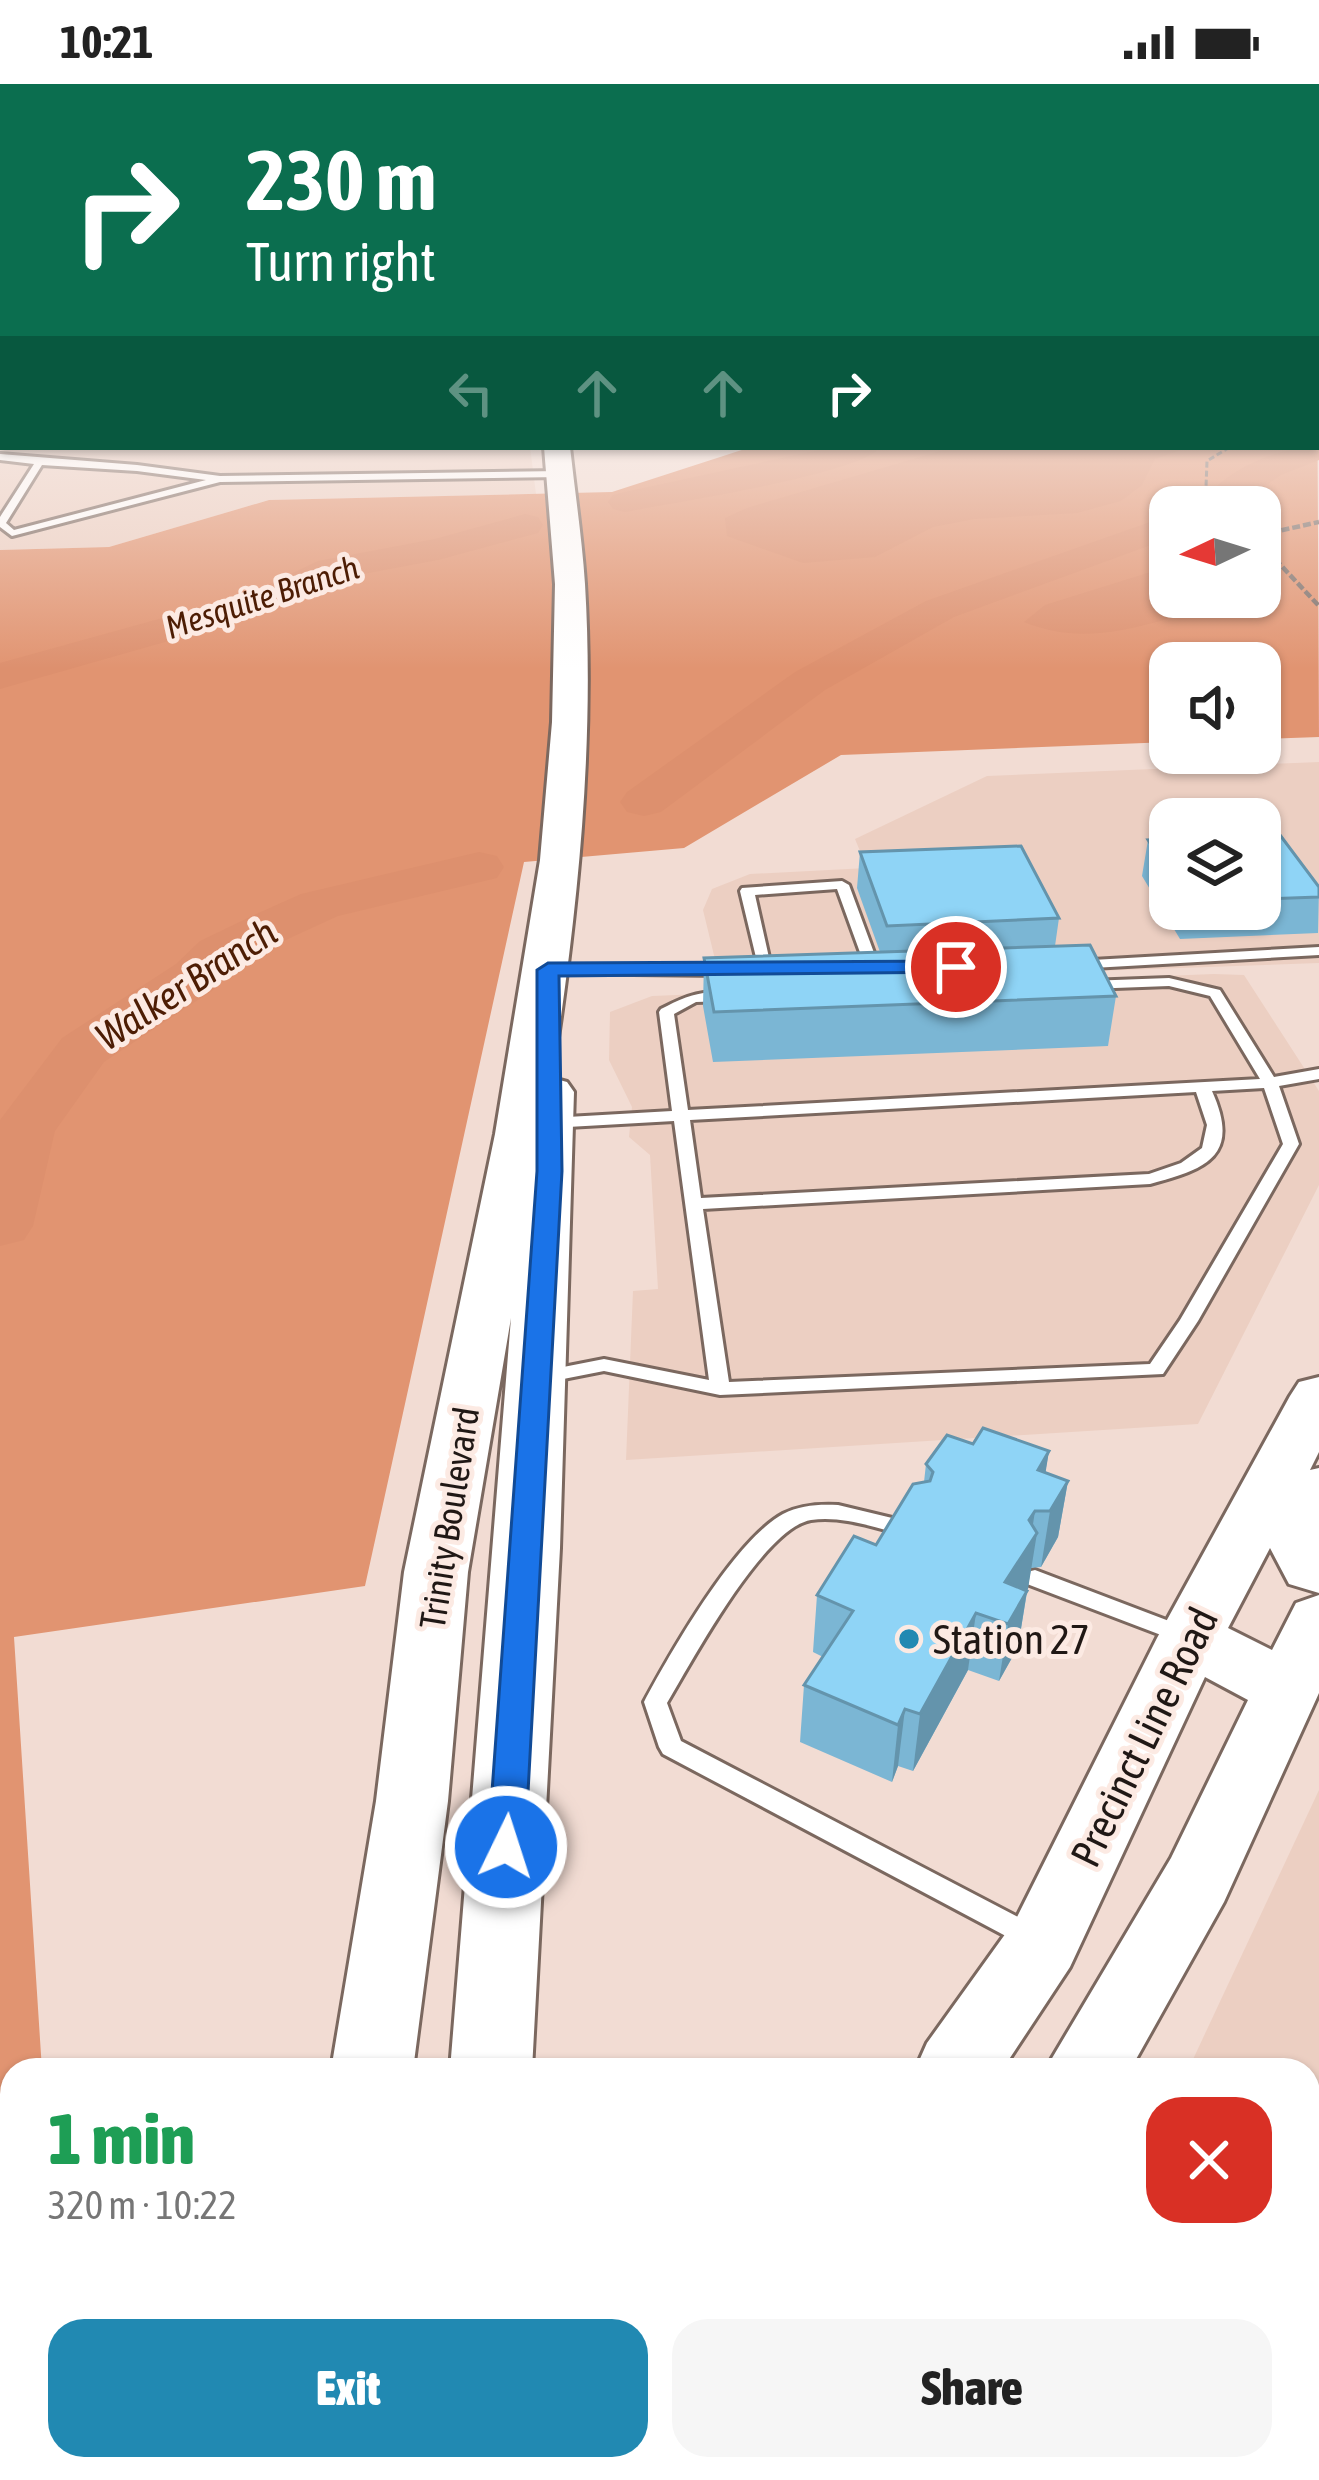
<!DOCTYPE html>
<meta charset="utf-8">
<style>
body{margin:0;font-family:"Asap Condensed",sans-serif;background:#f6f6f6;color:#222;height:100vh;display:flex;flex-direction:column;font-size:45px;white-space:nowrap}
*{box-sizing:border-box;margin:0}
p{font-size:39px;color:#767676}
.icon{flex:none;width:66px;height:66px;fill:none;stroke:currentColor;stroke-width:2;stroke-linecap:round;stroke-linejoin:round}
.map{position:relative;flex:1;overflow:hidden}
.sheet{position:absolute;left:0px;top:1974px;width:1320px;height:423px;display:flex;flex-direction:column;background:#fff;border-radius:36px 36px 0 0;box-shadow:0 3px 9px #0004}
.sheet>*{flex:none}
.banner{position:absolute;left:0px;top:0px;width:1320px;height:366px;box-shadow:0 3px 9px #0004;background:#0b6e4f;color:#fff;overflow:hidden}
.needle{width:78px;rotate:266deg}
.fabs{position:absolute;left:1149px;top:402px;display:grid;gap:24px}
.fabs a{display:grid;place-items:center;width:132px;height:132px;border-radius:24px;background:#fff;box-shadow:0 3px 9px #0004;font-size:60px}
.pin{position:absolute;display:grid;place-items:center;width:102px;height:102px;color:#fff;margin:-51px;border:6px solid #fff;border-radius:50%;box-shadow:0 3px 12px #0007}
.me{position:absolute;width:132px;margin:-66px;rotate:4deg;stroke-linejoin:round;filter:drop-shadow(0 0 9px #0008)}
.turn{display:flex;align-items:center;gap:42px;height:252px;padding:0 48px;font-size:54px}
.turn .icon{width:156px;height:156px;stroke-width:2.5}
.turn b{display:block;font-size:84px;line-height:102px}
.lanes{display:flex;align-items:center;height:114px;padding:0 48px;background:#0003;justify-content:center;gap:60px;direction:ltr}
.lanes .off{opacity:.35}
.round{display:grid;place-items:center;flex:none;width:126px;height:126px;border-radius:36px;background:#f6f6f6}
.overview{display:flex;align-items:center;justify-content:space-between;height:204px;padding:0 48px}
h1{font-size:72px;font-weight:800;line-height:90px;color:#1e9e55}
.primary-button{display:flex;gap:24px;margin-top:auto;padding:24px 48px}
.primary-button a{flex:1;height:138px;border-radius:36px;background:#2189b2;color:#fff;font-size:48px;font-weight:800;line-height:138px;text-align:center}
.primary-button a+a{background:#f6f6f6;color:#222}
.status{display:flex;justify-content:space-between;align-items:center;height:84px;padding:0 60px;background:#fff;direction:ltr}
.status svg{height:33px;fill:currentColor}
.map>svg:first-child{display:block}
.built{fill:#eccfc2;fill-rule:evenodd}
.forest{fill:#e19471;fill-rule:evenodd}
.water{fill:#dd906e}
.lines{fill:none;stroke-linecap:round;stroke-linejoin:round}
.river{fill:#dd906e;fill-rule:evenodd}
.service-casing{stroke:#7b685f;stroke-width:6}
.secondary-casing{stroke:#7b685f;stroke-width:6}
.path-far1{stroke:#7f716b;stroke-width:3;stroke-dasharray:6 3;stroke-linecap:butt}
.path{stroke:#7f716b;stroke-width:4.5;stroke-dasharray:8 3;stroke-linecap:butt}
.service{fill:#fff;fill-rule:evenodd}
.secondary{fill:#fff;fill-rule:evenodd}
.wall{fill:#7bb6d4}
.shaded-wall{fill:#6494ac}
.building{fill:#8fd4f6;stroke:#6494ac;stroke-width:3}
.route{fill:#1a73e8;stroke:#114b97;stroke-width:3}
.poi-dot{fill:#2189b2;stroke:#fceae3;stroke-width:4.5}
.labels{text-anchor:middle;dominant-baseline:central;stroke-width:10;stroke-linejoin:round;paint-order:stroke}
.far-water-label{font-size:33px;font-style:italic;fill:#4d1d04;stroke:#fceae3}
.street-label{font-size:36px;fill:#201815;stroke:#fceae3}
.water-label{font-size:39px;font-style:italic;fill:#4d1d04;stroke:#fceae3}
.near-poi-label{font-size:42px;fill:#201815;stroke:#fceae3;text-anchor:start}
.near-street-label{font-size:42px;fill:#201815;stroke:#fceae3}
</style>
<div class="status"><b>10:21</b><svg viewBox="0 0 49 12"><path d="M0 12V9h3v3zM5 12V6h3v6zM10 12V3h3v9zM15 12V0h3v12zM26 1h20v11H26zM47 4h2v5h-2z"/></svg></div>
<div class="map">
<svg width="1319" height="2396" viewBox="0 0 1319 2396">
<rect width="100%" height="100%" fill="#f2dcd3"/>
<g class="built">
<polygon points="0,249 3,363 530,363 536,410 269,416 109,463 0,466"/>
<path d="M1319 678V879L721 900 703 826 712 805 750 790 867 784 855 755 987 692ZM1170 735H1260V825H1170Z"/>
<polygon points="1214,890 1244,891 1319,1007 1319,1101 1198,1340 626,1376 633,1207 658,1205 650,1071 629,1053 632,1023 609,976 610,928 652,912"/>
<polygon points="1319,1706 1319,2396 991,2396 997,2385 1308,2385 1308,1986 1188,1986"/>
</g>
<path class="forest" d="M1317 249 1319 653 1260 655V579H1170V658L841 671 684 764 524 778 365 1502 14 1553 42 1986H12V2385H55L53 2396H0V466L109 463 269 416 612 408 751 363H1317ZM1170 423H1260V513H1170Z"/>
<g class="water">
<polygon points="954,363 1189,363 1155,375 1142,401 1121,417 1077,429 974,435 933,443 875,473 803,479 727,452 725,434 747,424"/>
<path d="M1170 482V513L1230 516C1161 535 1094 567 1024 538L1045 521Z"/>
</g>
<g class="lines">
<g class="river">
<path d="M1319 355V376L1281 391 1234 423H1207L1203 417C1227 385 1278 363 1317 363Z"/>
<path d="M833 363H881C858 391 670 419 625 428L613 425 608 418 613 411 625 408Z"/>
<polygon points="525,430 538,433 543,441 538,449 438,476 342,494 277,526 0,605 0,579 249,510 318,477 435,455"/>
<polygon points="1170,431 1170,454 954,533 825,606 661,728 644,732 627,728 620,718 627,708 795,588 926,517"/>
<polygon points="479,768 497,772 504,783 497,794 338,832 290,854 238,881 216,904 104,978 55,1047 33,1142 24,1156 0,1162 0,1036 62,954 176,880 200,857 252,832 301,810"/>
</g>
<g class="service-casing">
<g id="service">
<rect x="0" y="324" width="3" height="4"/>
<path d="M0 370 137 381 220 392 561 387 565 390 561 393 220 398 12 452 0 443V433L34 380 0 376ZM42 381 137 387 206 396 14 446 6 439Z"/>
<polygon points="842,797 849,801 880,885 878,888 873,889 866,885 837,805 755,811 772,887 770,890 760,890 740,807 742,804"/>
<polygon points="1319,863 1319,871 1075,885 1068,881 1075,877"/>
<polygon points="548,882 723,883 730,887 723,891 543,889 541,886"/>
<path d="M1169 894 1220 906 1274 993 1319 985V995L1279 1002 1299 1060 1198 1237 1163 1290 720 1311 604 1287 543 1299 533 1293 543 1287 604 1275 709 1296 674 1037 550 1044 542 1039 550 1034 672 1027 659 928 661 925C684 913 708 902 732 913L725 917 696 918 674 930 688 1026 1260 995 1210 912 1169 902 1088 905 1081 901 1088 897ZM1264 1004 1283 1060 1180 1236 1150 1280 729 1298 703 1125 1150 1100C1207 1085 1241 1072 1212 1007ZM1196 1008 1207 1041 1202 1064 1181 1079 1149 1090 701 1114 690 1036Z"/>
<path d="M838 1421 913 1439 920 1441 923 1446 920 1451 913 1453C881 1446 845 1431 811 1436 763 1444 692 1577 667 1619L681 1657 1037 1843 1041 1851 1037 1859 1028 1862 1019 1859 663 1670 659 1663 644 1618C671 1568 734 1457 783 1430 800 1421 819 1420 838 1421Z"/>
<polygon points="1035,1486 1190,1545 1193,1551 1190,1557 1182,1559 1027,1500 1024,1494 1027,1488"/>
<polygon points="1319,2112 1319,2157 1308,2163 1308,2118"/>
<polygon points="1183,2385 1215,2385 1210,2396 1178,2396"/>
</g>
</g>
<g class="secondary-casing">
<g id="secondary">
<path d="M544 363H570C575 409 582 454 585 500 595 665 577 831 552 994L567 998 574 1008 560 1464 532 1986H450L511 1234 468 1488 448 1717 413 1986H331L376 1717 404 1488 495 1050 540 776 552 638 555 500Z"/>
<polygon points="1319,1293 1319,1368 1310,1386 1319,1384 1319,1509 1289,1500 1270,1464 1228,1544 1272,1566 1296,1519 1319,1511 1319,1609 1224,1818 1130,1986 1045,1986 1171,1774 1248,1616 1205,1593 1070,1883 1002,1986 915,1986 927,1959 1016,1835 1157,1554 1290,1312 1299,1298"/>
<polygon points="265,2385 359,2385 359,2396 263,2396"/>
<polygon points="405,2385 602,2385 598,2396 403,2396"/>
<polygon points="723,2385 823,2385 819,2396 718,2396"/>
</g>
</g>
<polyline class="path-far1" points="1222,423 1206,403 1207,377 1230,363"/>
<g class="path">
<polyline points="1260,451 1319,438"/>
<polyline points="1260,459 1319,522"/>
</g>
<use href="#service" class="service"/>
<use href="#secondary" class="secondary"/>
</g>
<g class="wall">
<rect x="0" y="249" width="3" height="54"/>
<polygon points="1260,752 1319,803 1318,849 1180,855 1142,792 1148,756 1170,755 1170,825 1260,825"/>
<polygon points="860,768 1059,834 1055,862 1116,912 1108,962 713,978 703,922 704,874 880,868 857,804"/>
<polygon points="973,1360 1049,1367 1045,1389 1068,1397 1058,1453 1041,1483 1031,1484 1018,1563 999,1597 968,1586 913,1687 898,1682 892,1698 800,1658 804,1601 823,1573 813,1568 817,1511 876,1461 924,1398 926,1380"/>
</g>
<g class="shaded-wall">
<polygon points="1049,1367 1040,1423 1035,1427 1030,1460 1037,1449 1028,1505 1006,1540 1005,1498 1038,1386"/>
<polygon points="1068,1397 1058,1453 1041,1483 1050,1427"/>
<polygon points="1027,1507 1018,1563 999,1597 1008,1540"/>
<polygon points="976,1529 968,1586 913,1687 920,1630"/>
<polygon points="905,1625 898,1682 892,1698 898,1641"/>
</g>
<g class="building">
<rect x="0" y="249" width="3" height="30"/>
<polygon points="1280,751 1319,803 1319,813 1260,815 1260,752"/>
<polygon points="1170,755 1170,791 1148,756"/>
<polygon points="1021,762 1059,834 887,842 860,768"/>
<polygon points="1090,861 1116,912 714,928 704,874"/>
<polygon points="983,1344 1049,1367 1038,1386 1068,1397 1050,1427 1035,1427 1029,1436 1037,1449 1005,1498 1027,1507 1008,1540 976,1529 920,1630 905,1625 898,1641 804,1601 853,1527 817,1511 854,1452 876,1461 913,1400 930,1397 933,1388 926,1380 947,1351 973,1360"/>
</g>
<linearGradient id="sky" x2="0" y2="1"><stop stop-color="#a3a6b7"/><stop offset="0.43" stop-color="#f9efeb"/><stop offset="1" stop-color="#f9efeb" stop-opacity="0"/></linearGradient>
<rect width="1319" height="585" fill="url(#sky)"/>
<polygon class="route" points="956,877 964,879 964,888 559,892 562,1087 525,1763 520,1774 506,1778 493,1774 488,1763 537,1087 537,886 548,879"/>
<circle class="poi-dot" cx="909" cy="1555" r="12"/>
<g class="labels">
<g class="far-water-label">
<text transform="translate(262 513) rotate(-18)">Mesquite Branch</text>
</g>
<g class="street-label">
<text transform="translate(449 1434) rotate(-81)">Trinity Boulevard</text>
</g>
<g class="water-label">
<text transform="translate(186 900) rotate(-33)">Walker Branch</text>
</g>
<g class="near-poi-label">
<text x="933" y="1555">Station 27</text>
</g>
<g class="near-street-label">
<text transform="translate(1144 1653) rotate(-64)">Precinct Line Road</text>
</g>
</g>
</svg>
<div class="fabs">
<a><svg class="needle" viewBox="-14 -14 28 28"><path d="M0-13l5 13h-10z" fill="#e53935"/><path d="M0 13l5-13h-10z" fill="#767676"/></svg></a>
<a><svg class="icon" aria-label="sound" viewBox="0 0 24 24"><path d="M4 9h4l5-4v14l-5-4H4zM17 9q2 3 0 6"/></svg></a>
<a><svg class="icon" aria-label="layers" viewBox="0 0 24 24"><path d="M12 4l9 5-9 5-9-5zM3 14l9 5 9-5"/></svg></a>
</div>
<div class="pin" style="left:956px;top:883px;background:#d93025"><svg class="icon" aria-label="arrive" viewBox="0 0 24 24"><path d="M6 21V4h12l-3 4 3 4H6"/></svg></div>
<svg class="me" style="left:506px;top:1763px" viewBox="-20 -20 40 40"><circle r="17" fill="#1a73e8" stroke="#fff" stroke-width="3"/><path d="M0-11L8 9 0 5-8 9z" fill="#fff"/></svg>
<div class="banner">
<div class="turn"><svg class="icon" aria-label="right" viewBox="0 0 24 24"><path d="M7 20v-9h11M14 6l5 5-5 5"/></svg><div><b>230 m</b>Turn right</div></div>
<div class="lanes"><svg class="icon off" aria-label="left" viewBox="0 0 24 24"><path d="M17 20v-9H6M10 6l-5 5 5 5"/></svg><svg class="icon off" aria-label="ahead" viewBox="0 0 24 24"><path d="M12 20V5M6 11l6-6 6 6"/></svg><svg class="icon off" aria-label="ahead" viewBox="0 0 24 24"><path d="M12 20V5M6 11l6-6 6 6"/></svg><svg class="icon" aria-label="right" viewBox="0 0 24 24"><path d="M7 20v-9h11M14 6l5 5-5 5"/></svg></div>
</div>
<section class="sheet">
<div class="overview"><div><h1>1 min</h1><p>320 m · 10:22</p></div><a class="round" style="background:#d93025;color:#fff"><svg class="icon" aria-label="close" viewBox="0 0 24 24"><path d="M6 6l12 12M18 6L6 18"/></svg></a></div>
<div class="primary-button"><a>Exit</a><a>Share</a></div>
</section>
</div>
